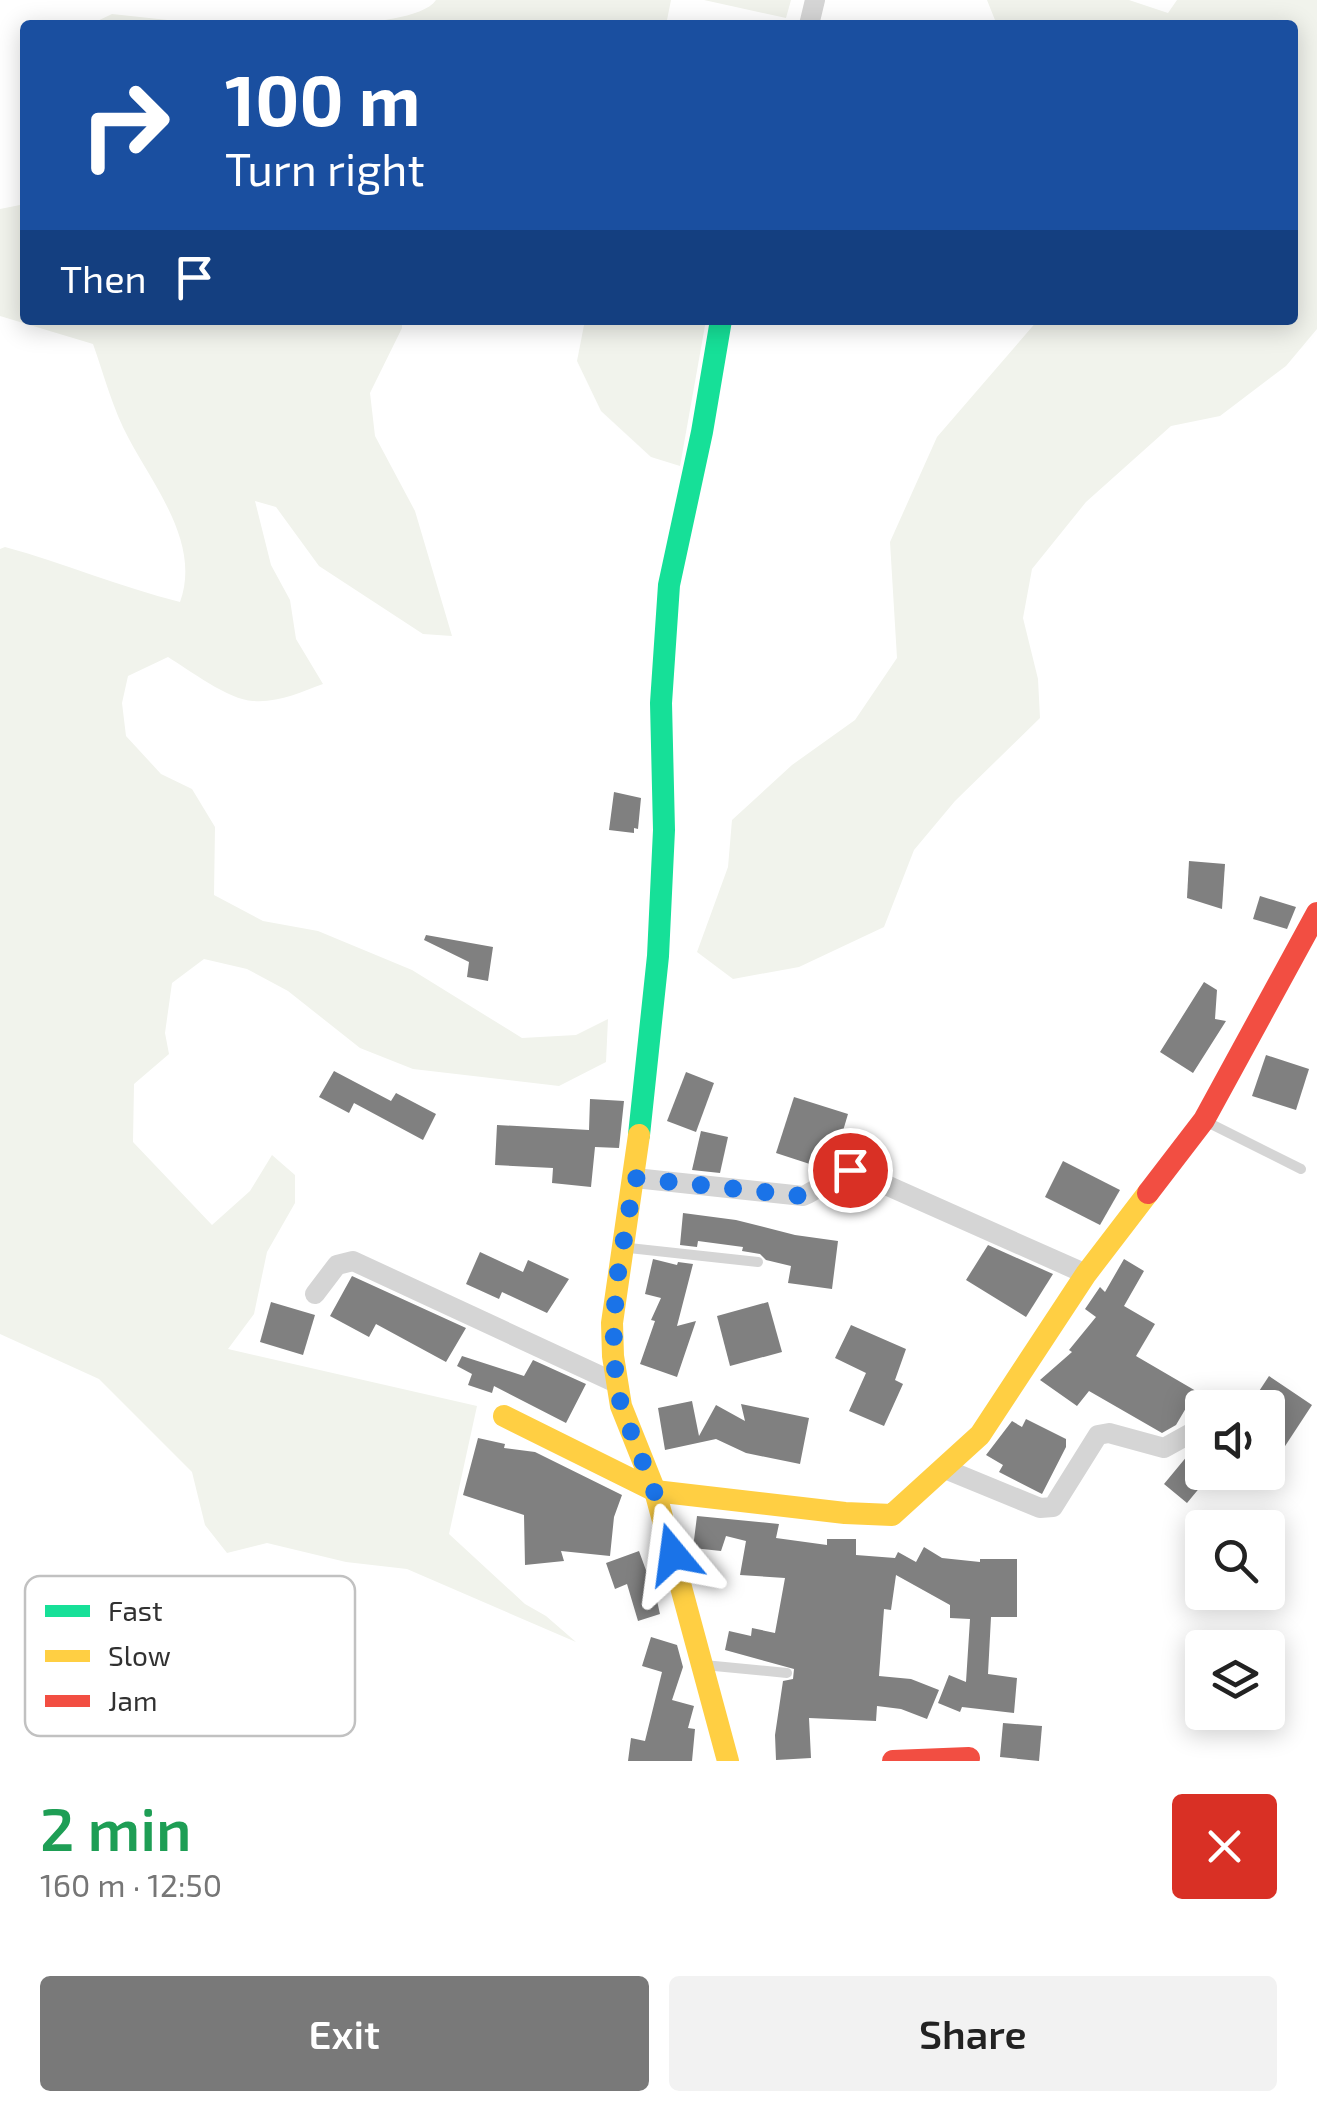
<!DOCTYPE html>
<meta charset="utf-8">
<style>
body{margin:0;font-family:"Exo 2",sans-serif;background:#f2f2f2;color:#222;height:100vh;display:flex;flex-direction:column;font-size:38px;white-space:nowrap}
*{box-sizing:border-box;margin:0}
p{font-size:32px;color:#767676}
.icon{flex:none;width:55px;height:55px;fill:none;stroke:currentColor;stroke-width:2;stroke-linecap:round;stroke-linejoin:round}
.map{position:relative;height:1761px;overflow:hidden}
.panel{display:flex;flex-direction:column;background:#fff;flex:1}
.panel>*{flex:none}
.hud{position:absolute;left:20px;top:20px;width:1278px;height:305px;border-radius:10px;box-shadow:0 5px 25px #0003;background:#1a4fa0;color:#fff;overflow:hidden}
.controls{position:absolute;left:1185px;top:1390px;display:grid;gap:20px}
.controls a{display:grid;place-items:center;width:100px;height:100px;border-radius:10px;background:#fff;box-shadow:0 5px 25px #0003;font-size:50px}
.pin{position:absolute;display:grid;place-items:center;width:85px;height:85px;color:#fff;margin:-42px;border:5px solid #fff;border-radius:50%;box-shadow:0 2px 10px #0007}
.me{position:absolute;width:110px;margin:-55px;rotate:344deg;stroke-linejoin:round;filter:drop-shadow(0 0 8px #0008)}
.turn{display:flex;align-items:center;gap:35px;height:210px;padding:0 40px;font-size:45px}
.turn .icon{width:130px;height:130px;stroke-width:2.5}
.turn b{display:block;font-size:70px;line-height:85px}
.then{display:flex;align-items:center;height:95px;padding:0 40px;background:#0003;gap:20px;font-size:38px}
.round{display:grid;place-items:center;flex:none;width:105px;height:105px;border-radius:10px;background:#f2f2f2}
.overview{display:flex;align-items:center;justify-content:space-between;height:170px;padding:0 40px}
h1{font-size:60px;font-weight:600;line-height:75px;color:#1e9e55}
.primary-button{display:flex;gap:20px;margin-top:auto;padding:20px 40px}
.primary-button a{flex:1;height:115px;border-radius:10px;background:#797979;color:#fff;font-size:40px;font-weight:600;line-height:115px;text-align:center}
.primary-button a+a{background:#f2f2f2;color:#222}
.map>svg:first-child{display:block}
.green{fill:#f1f3ec}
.building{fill:#808080}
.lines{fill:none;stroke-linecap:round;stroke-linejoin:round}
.lane{stroke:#d5d5d5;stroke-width:10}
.street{stroke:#d5d5d5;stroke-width:20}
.fast{stroke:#16e098;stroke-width:22}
.slow{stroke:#ffcf43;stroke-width:22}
.jam{stroke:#f24e42;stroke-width:22}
.route{stroke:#1a73e8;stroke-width:18;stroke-dasharray:0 32.4}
.key{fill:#fff;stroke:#c1c1c1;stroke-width:2.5}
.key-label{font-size:28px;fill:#313131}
</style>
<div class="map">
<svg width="1317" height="1761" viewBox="0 0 1317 1761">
<rect width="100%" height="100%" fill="#fff"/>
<g class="green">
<path d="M436 0H671L666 25H343C367 22 423 19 436 0Z"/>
<polygon points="704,0 791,0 786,18"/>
<polygon points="987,0 1129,0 1168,13 1177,0 1317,0 1317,329 1286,366 1220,416 1171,426 1086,502 1032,569 1023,618 1038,679 1040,718 955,801 914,850 884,927 799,967 733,979 697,952 728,867 732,820 792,765 855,720 897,658 890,542 937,437 1038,320 1292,320 1292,25 997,25"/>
<polygon points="112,14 214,25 89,25"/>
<path d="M25 204V320H402V328L370 393 375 436 415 511 452 636 423 634 319 566 276 507 255 501 271 565 290 600 296 639 323 684C301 692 278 703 253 701 229 700 189 670 168 657L128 676 122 703 126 736 161 774 192 789 215 827 214 895 263 921 318 931 412 970 522 1038 576 1035 608 1019 606 1062 559 1086 413 1069 360 1048 288 991 247 969 204 959 172 983 165 1033 169 1054 134 1084 133 1142 212 1225 250 1191 272 1155 295 1175V1203L267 1252 254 1314 228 1349 477 1406 449 1534 525 1604 546 1616 576 1642 407 1569 346 1562 267 1543 227 1553 205 1525 192 1472 99 1379 0 1334V549L5 547C64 563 120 587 180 602 201 544 155 488 129 439 113 410 104 375 93 344L0 316V209Z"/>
<polygon points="585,320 706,320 680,466 651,457 601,411 577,361"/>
</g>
<g class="building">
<polygon points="614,792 641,798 638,829 634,828 634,833 609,830"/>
<polygon points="1189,861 1225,864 1222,909 1187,898"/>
<polygon points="1260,896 1296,907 1287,929 1253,919"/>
<polygon points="426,935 493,947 488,981 467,977 469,962 424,940"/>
<polygon points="1204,982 1217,990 1215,1019 1226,1021 1193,1073 1160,1052"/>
<polygon points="1266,1055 1309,1069 1296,1110 1252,1096"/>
<polygon points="334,1071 391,1101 396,1093 436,1114 423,1140 354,1103 349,1113 319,1097"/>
<polygon points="686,1072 714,1083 696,1132 667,1121"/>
<polygon points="794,1097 848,1114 834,1161 822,1168 776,1153"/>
<polygon points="590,1099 624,1101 619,1148 595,1147 591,1187 552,1183 553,1168 495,1165 497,1125 589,1130"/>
<polygon points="701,1131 728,1137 720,1173 692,1170"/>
<polygon points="1063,1161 1120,1190 1100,1225 1045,1197"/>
<polygon points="683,1213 736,1220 795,1235 838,1241 832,1289 788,1283 791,1266 766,1260 760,1254 742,1251 743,1247 698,1241 697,1247 680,1245"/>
<polygon points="988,1245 1053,1274 1026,1317 966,1280"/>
<polygon points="480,1252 523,1272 528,1260 569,1279 547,1313 502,1292 499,1299 466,1284"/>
<polygon points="653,1259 677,1265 678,1262 693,1264 677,1326 696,1321 677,1377 640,1364 655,1321 651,1320 661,1298 645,1294"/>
<polygon points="1124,1259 1144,1271 1124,1306 1155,1324 1136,1356 1196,1391 1176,1425 1162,1433 1089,1391 1077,1406 1040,1380 1072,1352 1069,1350 1096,1317 1085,1309 1100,1287 1105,1292"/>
<polygon points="352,1276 466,1328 446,1362 376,1324 369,1337 330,1316"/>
<polygon points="271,1302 315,1315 303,1355 260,1342"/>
<polygon points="768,1302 782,1352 730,1366 717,1316"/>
<polygon points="851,1325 906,1349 895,1380 903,1384 884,1426 849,1411 866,1373 835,1358"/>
<polygon points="462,1356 524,1376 533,1360 586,1384 566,1423 494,1386 492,1393 468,1385 472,1374 457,1366"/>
<polygon points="1269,1376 1312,1405 1268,1472 1268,1408 1248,1408"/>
<polygon points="692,1401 699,1436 716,1405 745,1421 741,1404 809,1418 800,1464 746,1453 716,1439 665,1450 658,1408"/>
<polygon points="1026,1419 1066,1439 1066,1447 1042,1494 999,1472 1003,1465 986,1455 1012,1421 1022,1427"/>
<polygon points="478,1438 505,1444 504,1448 535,1452 622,1495 614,1517 610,1556 561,1551 564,1561 525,1565 524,1515 463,1495"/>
<polygon points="1188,1455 1202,1467 1202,1472 1211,1474 1187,1503 1164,1484"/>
<polygon points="697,1516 779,1524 776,1538 827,1545 827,1539 856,1539 856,1555 895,1558 898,1552 916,1562 924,1547 942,1558 980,1562 980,1559 1017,1559 1017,1617 991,1617 988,1674 1017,1678 1014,1713 962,1707 960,1712 938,1703 949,1675 966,1682 970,1619 950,1618 950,1605 896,1575 891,1610 884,1609 879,1676 911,1679 939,1690 927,1719 901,1709 877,1706 876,1721 809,1718 811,1758 776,1760 775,1735 783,1681 793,1679 794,1669 725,1650 729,1631 751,1636 752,1628 775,1633 785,1578 740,1575 746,1541 726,1536 721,1551 693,1548"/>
<polygon points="639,1551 651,1584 653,1583 660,1614 638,1621 627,1584 615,1589 606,1563"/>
<polygon points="651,1637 677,1645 683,1667 672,1700 694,1706 688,1728 695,1729 692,1761 628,1761 631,1738 645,1741 662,1672 642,1666"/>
<polygon points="1003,1723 1042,1726 1039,1761 1000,1757"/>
</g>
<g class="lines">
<g class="lane">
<polyline points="1209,1123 1301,1169"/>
<polyline points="629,1248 758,1262"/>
<polyline points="704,1665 787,1673"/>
</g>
<g class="street">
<polyline points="809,25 815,0"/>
<path d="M635 1178 803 1196C821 1189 832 1173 850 1169L1086 1274"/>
<polyline points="315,1294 337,1265 353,1261 616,1383"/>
<polyline points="945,1469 1040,1508 1053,1507 1098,1435 1109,1433 1164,1448 1202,1427"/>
</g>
<polyline class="fast" points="639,1135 658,956 664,830 661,703 669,585 702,432 721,320"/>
<g class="slow">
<polyline points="639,1135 612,1323 613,1356 621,1406 655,1491 728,1761"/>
<polyline points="504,1416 655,1491 845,1513 892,1515 980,1435 1086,1274 1148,1193"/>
</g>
<g class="jam">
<polyline points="1148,1193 1204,1120 1317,913"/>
<polyline points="893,1761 969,1758"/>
</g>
</g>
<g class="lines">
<path class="route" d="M673 1554 654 1491 621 1406 613 1356 616 1284 635 1178 802 1196C821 1189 832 1172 850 1170"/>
</g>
<rect x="25" y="1576" width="330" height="160" rx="15" class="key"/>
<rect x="45" y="1605" width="45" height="12" fill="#16e098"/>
<rect x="45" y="1650" width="45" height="12" fill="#ffcf43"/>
<rect x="45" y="1695" width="45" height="12" fill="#f24e42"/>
<g class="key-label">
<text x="108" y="1621">Fast</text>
<text x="108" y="1666">Slow</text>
<text x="108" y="1711">Jam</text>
</g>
</svg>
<div class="controls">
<a><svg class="icon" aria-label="sound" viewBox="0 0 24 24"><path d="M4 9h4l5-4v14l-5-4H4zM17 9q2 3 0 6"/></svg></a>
<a><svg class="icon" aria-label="search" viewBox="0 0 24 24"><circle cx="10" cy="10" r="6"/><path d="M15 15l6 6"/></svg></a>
<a><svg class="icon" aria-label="layers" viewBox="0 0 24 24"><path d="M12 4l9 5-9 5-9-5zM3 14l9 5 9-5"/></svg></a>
</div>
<div class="pin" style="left:850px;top:1170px;background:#d93025"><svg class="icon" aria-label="arrive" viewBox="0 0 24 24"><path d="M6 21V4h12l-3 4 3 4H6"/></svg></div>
<svg class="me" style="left:673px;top:1554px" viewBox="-20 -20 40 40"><path d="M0-17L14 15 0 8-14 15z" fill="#1a73e8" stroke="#fff" stroke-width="4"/></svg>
<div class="hud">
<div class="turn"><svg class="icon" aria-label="right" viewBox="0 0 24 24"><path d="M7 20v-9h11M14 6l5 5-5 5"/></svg><div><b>100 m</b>Turn right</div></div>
<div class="then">Then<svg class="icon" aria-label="arrive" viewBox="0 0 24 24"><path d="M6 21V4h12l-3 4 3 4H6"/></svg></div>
</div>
</div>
<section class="panel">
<div class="overview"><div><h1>2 min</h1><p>160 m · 12:50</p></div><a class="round" style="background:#d93025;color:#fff"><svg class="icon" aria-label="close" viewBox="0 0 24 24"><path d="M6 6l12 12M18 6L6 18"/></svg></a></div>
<div class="primary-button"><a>Exit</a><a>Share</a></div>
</section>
